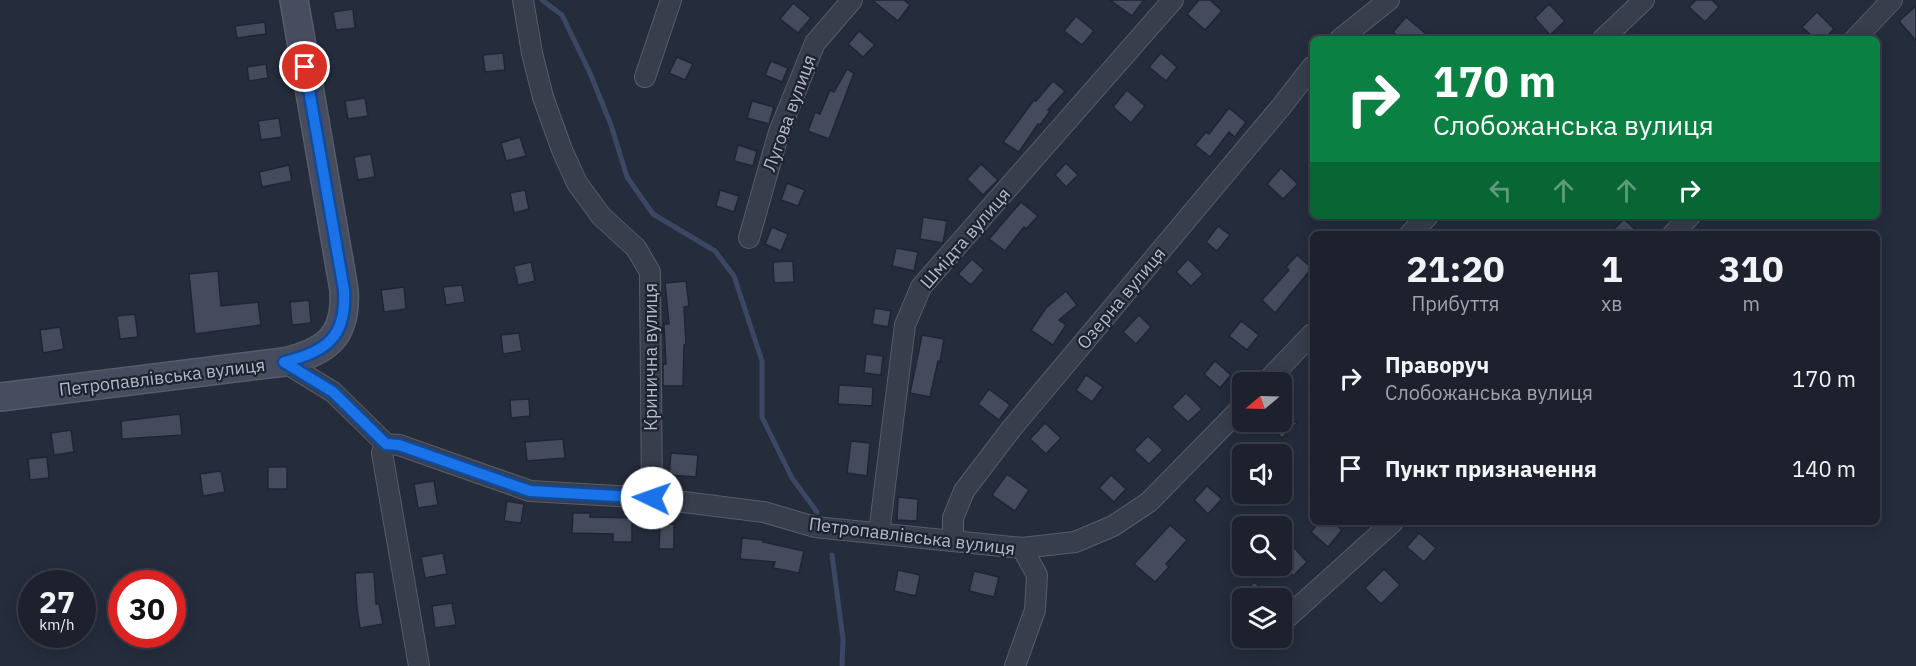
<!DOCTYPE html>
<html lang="uk">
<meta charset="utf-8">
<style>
body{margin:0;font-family:"IBM Plex Sans",sans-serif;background:#292e39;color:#f1f3f6;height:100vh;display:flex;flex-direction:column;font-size:22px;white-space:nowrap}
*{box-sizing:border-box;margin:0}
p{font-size:20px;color:#a0a3aa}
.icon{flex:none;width:33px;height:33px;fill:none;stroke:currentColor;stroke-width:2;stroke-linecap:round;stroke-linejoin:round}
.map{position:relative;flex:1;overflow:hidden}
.panel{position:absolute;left:1310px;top:231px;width:570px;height:294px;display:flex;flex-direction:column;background:#1c212d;border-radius:9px;box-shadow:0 3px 15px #0003,0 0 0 2px #3a3e49}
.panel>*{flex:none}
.top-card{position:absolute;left:1310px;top:36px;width:570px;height:183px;border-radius:9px;box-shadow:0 3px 15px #0003,0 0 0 2px #3a3e49;background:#0b8043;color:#fff;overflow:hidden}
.needle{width:39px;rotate:251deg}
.buttons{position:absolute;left:1232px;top:372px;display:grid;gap:12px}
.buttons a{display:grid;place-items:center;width:60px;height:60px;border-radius:9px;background:#1c212d;box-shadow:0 3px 15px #0003,0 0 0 2px #3a3e49;font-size:30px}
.speed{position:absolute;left:18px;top:570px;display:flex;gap:12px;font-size:30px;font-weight:700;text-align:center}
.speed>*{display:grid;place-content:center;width:78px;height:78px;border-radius:50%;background:#1c212d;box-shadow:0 3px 15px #0003,0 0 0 2px #3a3e49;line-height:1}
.speed small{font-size:15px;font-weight:400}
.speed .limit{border:9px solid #d22;background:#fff;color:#111}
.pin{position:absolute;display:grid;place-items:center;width:51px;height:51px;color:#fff;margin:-26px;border:3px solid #fff;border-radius:50%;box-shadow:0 2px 6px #0007}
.me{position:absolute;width:66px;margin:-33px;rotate:273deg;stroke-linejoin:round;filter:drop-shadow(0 0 4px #0008)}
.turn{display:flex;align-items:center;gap:21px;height:126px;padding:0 24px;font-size:27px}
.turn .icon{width:78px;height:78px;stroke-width:2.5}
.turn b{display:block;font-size:42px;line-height:51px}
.lanes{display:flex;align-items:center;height:57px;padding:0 24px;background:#0003;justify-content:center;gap:30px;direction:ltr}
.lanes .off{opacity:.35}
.eta{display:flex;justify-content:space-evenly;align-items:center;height:102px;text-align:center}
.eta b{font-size:36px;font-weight:700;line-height:42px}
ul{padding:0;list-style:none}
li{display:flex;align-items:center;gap:18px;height:90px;padding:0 24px}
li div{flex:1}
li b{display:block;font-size:22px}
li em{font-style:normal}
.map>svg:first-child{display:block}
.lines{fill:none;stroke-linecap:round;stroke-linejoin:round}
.stream{stroke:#3c4764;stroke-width:5}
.building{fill:#454b5d;stroke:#202533;stroke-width:1.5}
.street-casing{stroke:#575c6a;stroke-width:22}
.secondary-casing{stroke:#575c6a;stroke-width:30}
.street{stroke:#393e4c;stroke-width:20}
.secondary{stroke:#474d5f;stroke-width:27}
.route-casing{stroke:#114b97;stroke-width:15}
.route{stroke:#1a73e8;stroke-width:10}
.labels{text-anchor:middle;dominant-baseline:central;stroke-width:4.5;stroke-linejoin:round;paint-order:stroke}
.street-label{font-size:18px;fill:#b5b9c7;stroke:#1e2331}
</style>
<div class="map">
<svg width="1916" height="666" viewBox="0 0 1916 666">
<rect width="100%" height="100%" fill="#252c3c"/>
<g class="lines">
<g class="stream">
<polyline points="542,0 562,15 590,73 611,125 627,177 653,214 715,251 734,276 762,361 762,417 792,478 817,512"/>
<polyline points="832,555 843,639 842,666"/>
</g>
</g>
<g class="building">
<polygon points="872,0 904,0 910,5 898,21"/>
<polygon points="1110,0 1144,0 1132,16"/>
<polygon points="1199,0 1210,0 1222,11 1205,30 1187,14"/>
<polygon points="1696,0 1712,0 1719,7 1705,22 1689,7"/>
<polygon points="793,3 811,18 798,33 780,19"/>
<polygon points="1549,4 1565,21 1550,35 1535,18"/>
<polygon points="1916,6 1916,41 1899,21"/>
<polygon points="353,9 355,28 336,30 333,12"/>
<polygon points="1817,12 1834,29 1824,39 1815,39 1802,27"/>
<polygon points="1076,16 1094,31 1082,45 1064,31"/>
<polygon points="1406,17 1432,39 1402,39 1393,32"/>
<polygon points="265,22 266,34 237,38 235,26"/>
<polygon points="859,31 875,45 863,57 848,44"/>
<polygon points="503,53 505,70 485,72 483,55"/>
<polygon points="1161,53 1177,67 1166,81 1149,67"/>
<polygon points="677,57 693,64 685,80 669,73"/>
<polygon points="771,61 788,68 782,82 765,75"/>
<polygon points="266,64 268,78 249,81 247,67"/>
<polygon points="847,69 854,73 829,139 808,131 815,112 820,114 830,90 834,92"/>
<polygon points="1053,81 1065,91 1048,110 1050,111 1040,125 1038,124 1019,152 1003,142 1034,100 1036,101"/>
<polygon points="1127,90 1145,106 1131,123 1113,107"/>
<polygon points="365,98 368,116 348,119 345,101"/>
<polygon points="752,101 774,107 769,124 747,118"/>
<polygon points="1229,108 1246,122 1235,137 1229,132 1210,157 1195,145 1206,132 1209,134"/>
<polygon points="279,118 282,137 261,140 258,121"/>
<polygon points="520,137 526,156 506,161 501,143"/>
<polygon points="738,145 757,151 753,166 734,161"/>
<polygon points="371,154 375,177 358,180 354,157"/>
<polygon points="1066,163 1078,175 1066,187 1055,175"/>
<polygon points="981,164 998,180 983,195 967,179"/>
<polygon points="289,165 292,181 262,187 259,172"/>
<polygon points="1281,168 1298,184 1283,199 1267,184"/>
<polygon points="787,183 805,190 798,206 781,200"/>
<polygon points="525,190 529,209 514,213 510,193"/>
<polygon points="720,190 739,196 734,212 716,206"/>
<polygon points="1021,202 1038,216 1026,229 1024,227 1005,251 989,239"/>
<polygon points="923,217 947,221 943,243 920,239"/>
<polygon points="1624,219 1640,234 1609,234"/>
<polygon points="1218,226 1230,235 1217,251 1206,242"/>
<polygon points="772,227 788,234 781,251 765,244"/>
<polygon points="896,248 918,252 914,271 892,266"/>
<polygon points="1297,255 1312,268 1275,313 1262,300 1289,270 1286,267"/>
<polygon points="972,259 984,270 971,285 958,274"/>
<polygon points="1188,259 1203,274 1191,286 1176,272"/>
<polygon points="793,261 794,282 774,283 773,262"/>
<polygon points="531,262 535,281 518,285 514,266"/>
<polygon points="218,271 221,306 258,302 261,325 195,334 189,274"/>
<polygon points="686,281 689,306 684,307 686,344 684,345 683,386 663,386 663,364 666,364 664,324 669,324 665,283"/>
<polygon points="462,285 465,302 446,305 443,287"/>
<polygon points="404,287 406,309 384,312 381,290"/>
<polygon points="1066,291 1077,305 1059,320 1066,325 1053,345 1031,330 1046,308"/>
<polygon points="309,300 311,323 292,325 290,302"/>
<polygon points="875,308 891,311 888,327 872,324"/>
<polygon points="135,314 138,337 120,339 117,316"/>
<polygon points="1139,315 1151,327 1136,344 1123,332"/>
<polygon points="1241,321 1259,335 1247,350 1229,336"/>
<polygon points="60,327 64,349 43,353 40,330"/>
<polygon points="519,333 522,351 503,354 501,335"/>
<polygon points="922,335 944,339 940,362 938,361 930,397 910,393"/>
<polygon points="866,354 883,356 881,375 864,373"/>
<polygon points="1215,361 1231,375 1220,388 1204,374"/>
<polygon points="1086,375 1103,387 1092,402 1076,390"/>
<polygon points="839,385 873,387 872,406 838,404"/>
<polygon points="989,389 1010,405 999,420 978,404"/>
<polygon points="1186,393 1202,409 1188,422 1172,407"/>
<polygon points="529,399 530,416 511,418 510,400"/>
<polygon points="180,414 182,435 122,439 121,421"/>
<polygon points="1266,422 1298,422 1282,438"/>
<polygon points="1045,423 1061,438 1046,454 1030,439"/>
<polygon points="71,430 74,452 54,455 51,433"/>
<polygon points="1148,436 1163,450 1149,464 1134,450"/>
<polygon points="563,439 565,458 527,461 525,442"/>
<polygon points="851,441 870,443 867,476 847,473"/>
<polygon points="671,453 698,455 696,477 669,475"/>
<polygon points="47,457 49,478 30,480 28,459"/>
<rect x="268" y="467" width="19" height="22"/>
<polygon points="221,471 225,492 203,496 200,474"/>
<polygon points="1007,474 1029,490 1015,511 992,495"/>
<polygon points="1111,475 1126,489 1114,502 1099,488"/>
<polygon points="434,481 438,505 418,508 414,484"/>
<polygon points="1207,486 1222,499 1208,514 1194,500"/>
<polygon points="898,497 918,499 917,521 897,520"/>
<polygon points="507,501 524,504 521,523 504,521"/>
<polygon points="573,513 590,513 590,517 632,518 632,542 613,542 613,534 572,533"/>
<polygon points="1319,522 1333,522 1342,530 1328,547 1311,532"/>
<polygon points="660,524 674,524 674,549 659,549"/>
<polygon points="1170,525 1187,540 1166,564 1169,567 1155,582 1134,564"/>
<polygon points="1419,533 1436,548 1424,562 1407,547"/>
<polygon points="742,538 763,540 763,542 804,551 799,573 773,568 775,562 740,559"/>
<polygon points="1290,543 1307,562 1293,576 1281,564 1281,552"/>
<polygon points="443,553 447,574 425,578 421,557"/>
<polygon points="1384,569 1400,585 1381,604 1365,588"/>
<polygon points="898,570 920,575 916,596 894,591"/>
<polygon points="974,571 999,577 994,597 969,591"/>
<polygon points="374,572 376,604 379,604 383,624 360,628 357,608 355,573"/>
<polygon points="1254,582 1273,598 1239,598"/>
<polygon points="452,603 456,625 435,628 432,606"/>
</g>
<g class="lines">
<g class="street-casing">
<g id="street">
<polyline points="523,0 532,53 543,97 562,150 577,183 601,216 636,248 650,272 652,498"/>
<polyline points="1340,39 1389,0"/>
<polyline points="1603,39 1644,0"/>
<polyline points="1855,39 1892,0"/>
<polyline points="645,77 671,0"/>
<polyline points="1410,234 1428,216"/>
<polyline points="1673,234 1690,216"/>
<polyline points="749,238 779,132 815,43 852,0"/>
<polyline points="284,362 333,392 386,444 399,445 530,491 652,498 764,512 815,527 1022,548 1075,542 1113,526 1149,502 1242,407"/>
<polyline points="1266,382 1312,334"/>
<polyline points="386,444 382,453 419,666"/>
<polyline points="879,533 905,325 921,287 1173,0"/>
<polyline points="953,540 953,518 964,491 1012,428 1281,107 1312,67"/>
<polyline points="1281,623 1393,522"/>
<polyline points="1015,666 1035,610 1037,575 1022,548"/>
</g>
</g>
<g class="secondary-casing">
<path id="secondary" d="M0 397 284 362C326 352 347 337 344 290L294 0"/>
</g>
<use href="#street" class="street"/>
<use href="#secondary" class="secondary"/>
</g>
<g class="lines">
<g class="route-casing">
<path id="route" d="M305 67 344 290C347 337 326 352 284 362L333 392 386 444 399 445 530 491 652 498"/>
</g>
<use href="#route" class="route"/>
</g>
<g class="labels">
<g class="street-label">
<text transform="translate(789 113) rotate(-70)">Лугова вулиця</text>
<text transform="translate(965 238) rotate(-49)">Шмідта вулиця</text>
<text transform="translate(1121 298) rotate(-50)">Озерна вулиця</text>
<text transform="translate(650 357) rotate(-90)">Кринична вулиця</text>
<text transform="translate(162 377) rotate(-7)">Петропавлівська вулиця</text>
<text transform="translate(912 536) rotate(7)">Петропавлівська вулиця</text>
</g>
</g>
</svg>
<div class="buttons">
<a><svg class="needle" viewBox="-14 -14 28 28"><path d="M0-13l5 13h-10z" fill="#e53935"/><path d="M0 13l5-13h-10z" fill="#a0a3aa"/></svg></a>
<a><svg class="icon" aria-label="sound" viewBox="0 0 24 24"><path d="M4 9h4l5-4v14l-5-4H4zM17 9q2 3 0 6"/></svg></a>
<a><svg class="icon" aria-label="search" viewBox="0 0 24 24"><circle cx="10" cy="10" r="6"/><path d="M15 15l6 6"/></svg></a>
<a><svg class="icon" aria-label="layers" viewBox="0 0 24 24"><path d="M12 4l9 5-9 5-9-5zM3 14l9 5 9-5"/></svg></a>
</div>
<div class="speed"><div>27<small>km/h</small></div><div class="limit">30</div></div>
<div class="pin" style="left:305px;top:67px;background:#d93025"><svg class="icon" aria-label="arrive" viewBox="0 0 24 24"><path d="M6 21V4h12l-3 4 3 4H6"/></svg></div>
<svg class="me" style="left:652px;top:498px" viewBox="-20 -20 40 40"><circle r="19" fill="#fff"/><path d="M0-13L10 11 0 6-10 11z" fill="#1a73e8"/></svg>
<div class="top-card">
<div class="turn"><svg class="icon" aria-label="right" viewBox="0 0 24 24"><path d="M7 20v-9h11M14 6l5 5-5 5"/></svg><div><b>170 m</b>Слобожанська вулиця</div></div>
<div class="lanes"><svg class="icon off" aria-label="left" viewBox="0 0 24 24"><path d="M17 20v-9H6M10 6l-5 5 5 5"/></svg><svg class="icon off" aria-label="ahead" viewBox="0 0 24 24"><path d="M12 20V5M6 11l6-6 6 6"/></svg><svg class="icon off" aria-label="ahead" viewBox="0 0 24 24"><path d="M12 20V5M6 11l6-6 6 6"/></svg><svg class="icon" aria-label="right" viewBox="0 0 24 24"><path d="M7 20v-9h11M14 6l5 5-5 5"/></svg></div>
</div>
<section class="panel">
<div class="eta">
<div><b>21:20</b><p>Прибуття</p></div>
<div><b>1</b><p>хв</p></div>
<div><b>310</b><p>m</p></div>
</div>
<ul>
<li><svg class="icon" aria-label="right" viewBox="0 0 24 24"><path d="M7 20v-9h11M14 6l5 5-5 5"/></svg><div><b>Праворуч</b><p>Слобожанська вулиця</p></div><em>170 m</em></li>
<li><svg class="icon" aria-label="arrive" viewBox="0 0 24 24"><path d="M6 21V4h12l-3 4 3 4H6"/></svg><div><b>Пункт призначення</b></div><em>140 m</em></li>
</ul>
</section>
</div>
